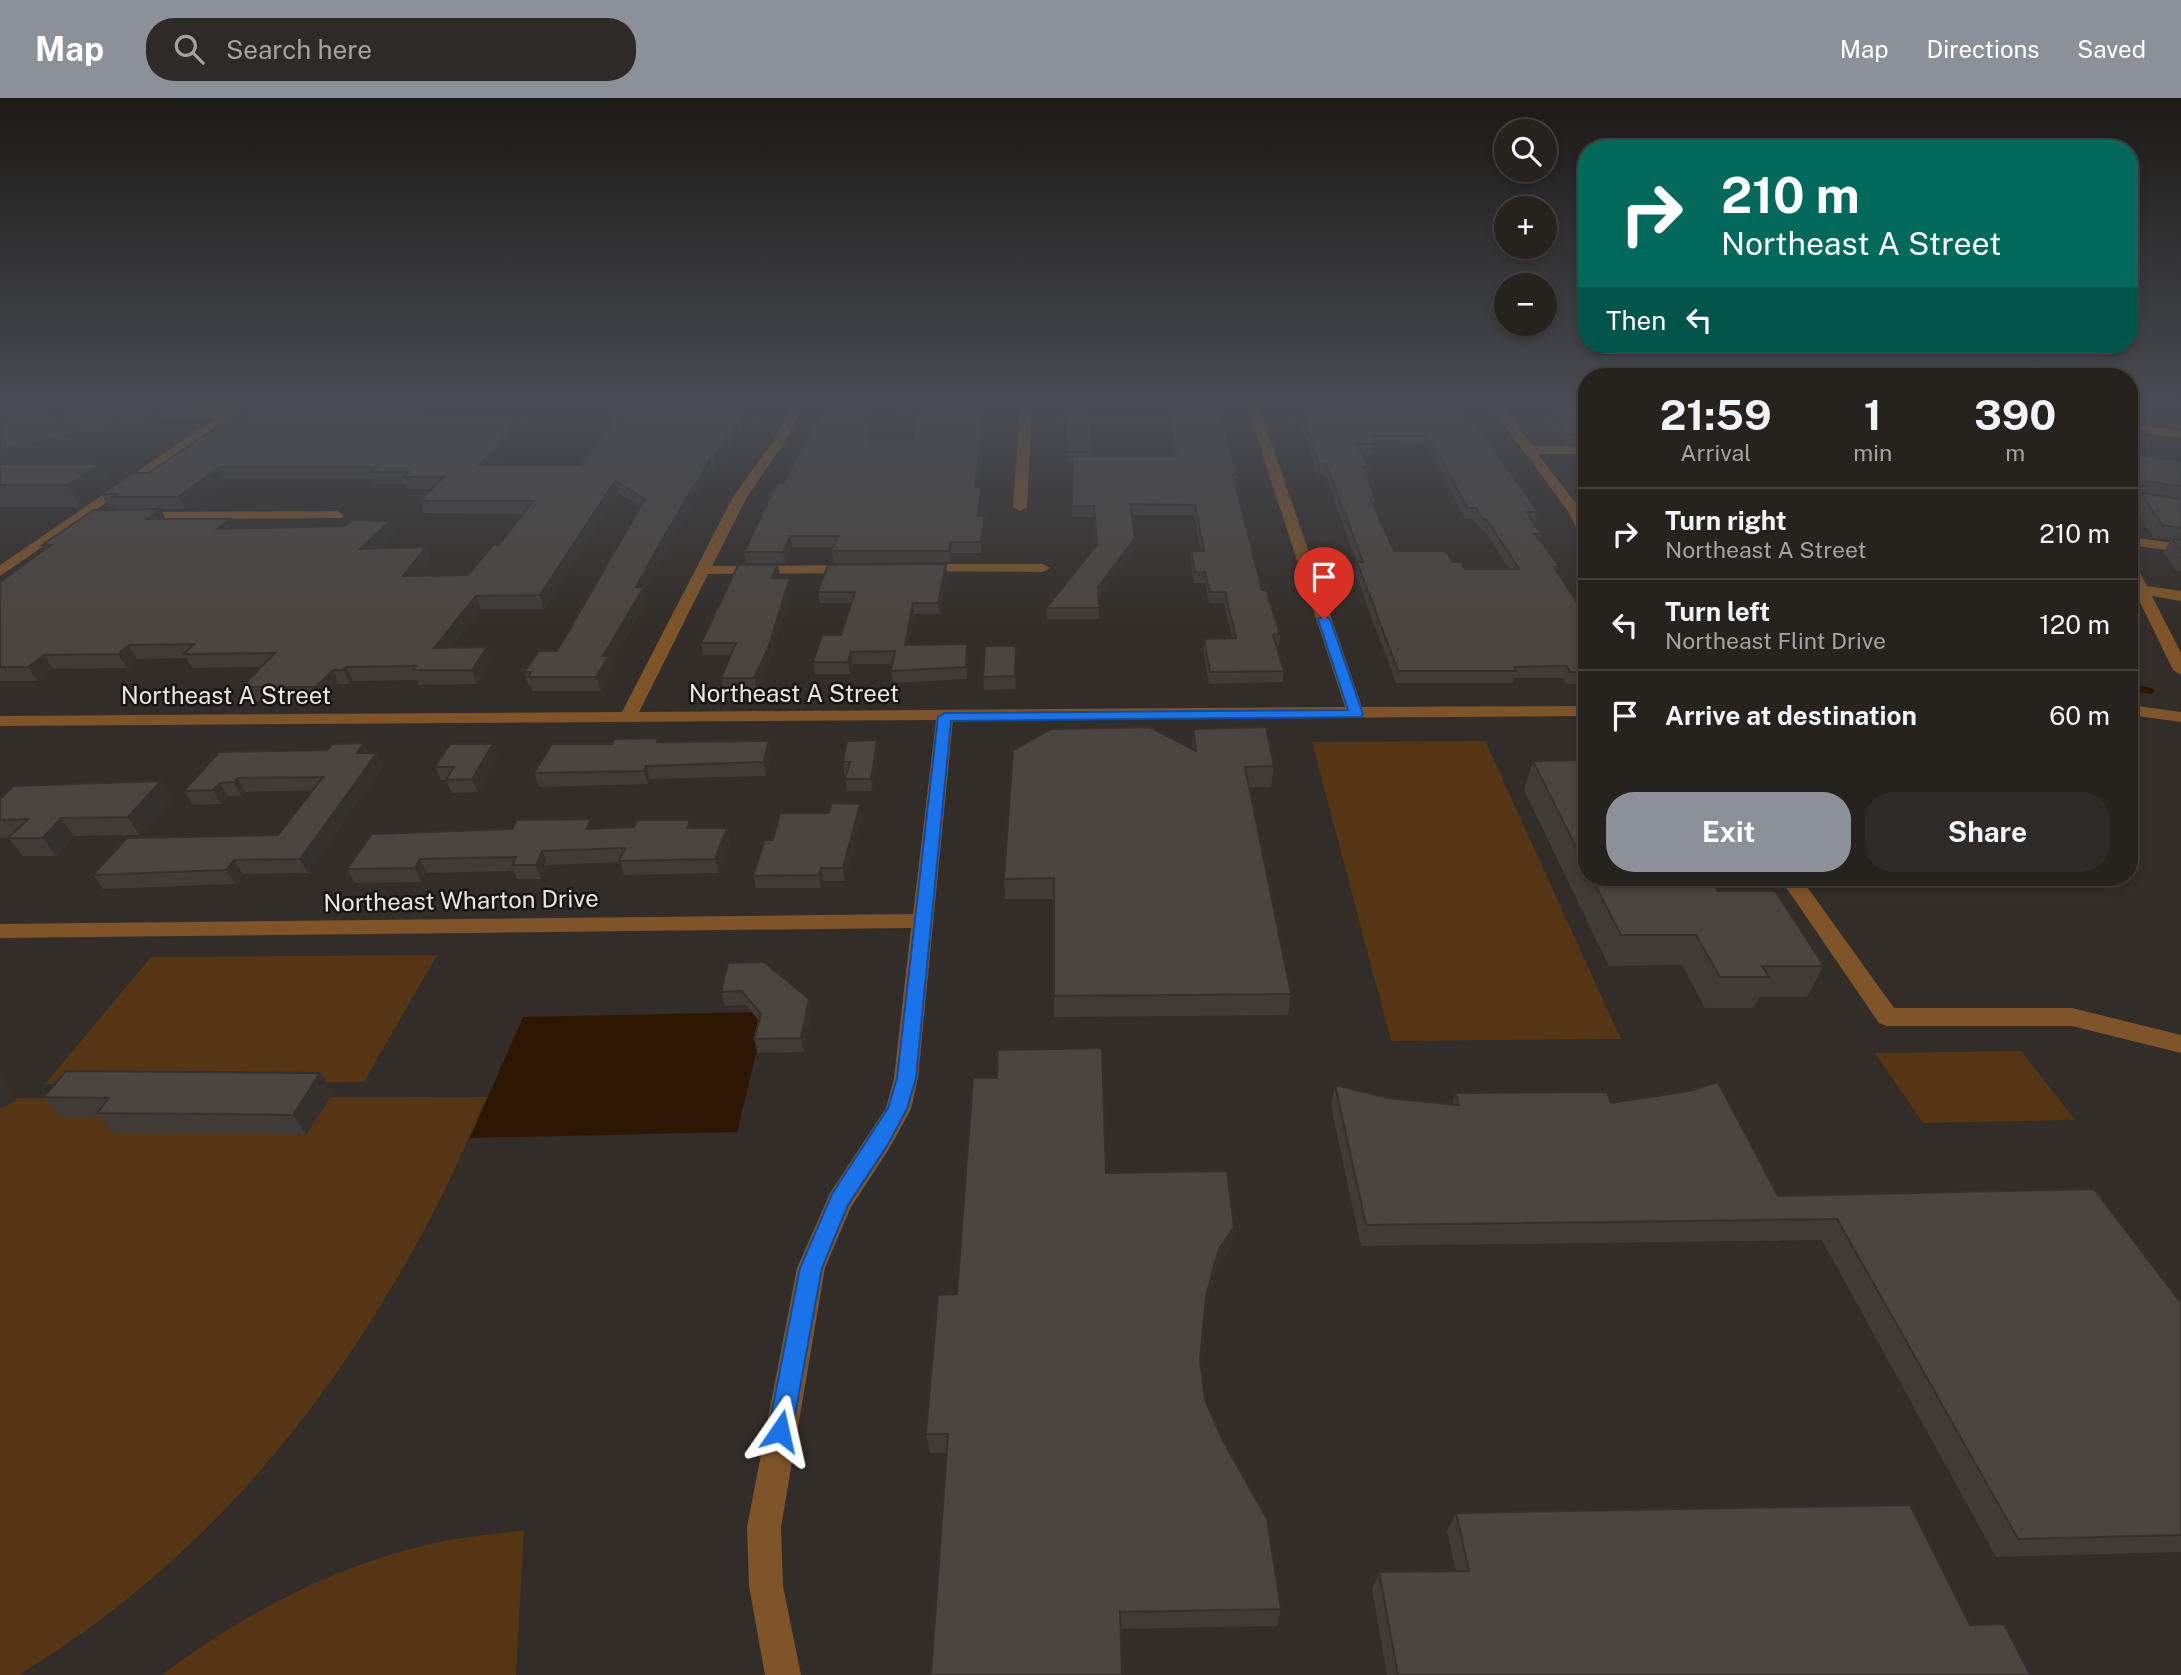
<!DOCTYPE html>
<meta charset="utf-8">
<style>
body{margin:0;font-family:"Public Sans",sans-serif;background:#2e2a27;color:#f1f3f6;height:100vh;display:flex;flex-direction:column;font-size:26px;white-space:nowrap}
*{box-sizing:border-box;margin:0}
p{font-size:23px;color:#a4a4a4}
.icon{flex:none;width:38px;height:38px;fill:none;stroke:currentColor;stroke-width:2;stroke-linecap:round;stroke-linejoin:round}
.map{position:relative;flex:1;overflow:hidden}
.drawer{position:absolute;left:1578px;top:270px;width:560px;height:518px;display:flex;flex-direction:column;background:#26221e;border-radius:28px;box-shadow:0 4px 10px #0003,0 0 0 2px #423f3c}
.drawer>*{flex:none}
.banner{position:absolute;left:1578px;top:42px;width:560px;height:214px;border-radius:28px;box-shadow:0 4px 10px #0003,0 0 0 2px #423f3c;background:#00695c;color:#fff;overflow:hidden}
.controls{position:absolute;left:1494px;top:21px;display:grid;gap:14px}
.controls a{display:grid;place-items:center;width:63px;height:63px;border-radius:50%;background:#26221e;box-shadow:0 4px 10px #0003,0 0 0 2px #423f3c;font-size:35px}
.pin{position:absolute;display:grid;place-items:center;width:60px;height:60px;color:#fff;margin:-72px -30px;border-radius:50% 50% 50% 0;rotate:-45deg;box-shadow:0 0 7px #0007}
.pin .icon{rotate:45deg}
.me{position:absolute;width:77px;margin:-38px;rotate:11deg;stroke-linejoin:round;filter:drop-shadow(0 0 5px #0008)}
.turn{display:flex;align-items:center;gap:24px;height:147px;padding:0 28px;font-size:32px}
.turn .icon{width:91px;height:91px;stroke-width:2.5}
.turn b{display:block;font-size:49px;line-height:60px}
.then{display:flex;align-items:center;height:66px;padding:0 28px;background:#0003;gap:14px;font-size:26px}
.eta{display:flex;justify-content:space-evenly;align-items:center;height:119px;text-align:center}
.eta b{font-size:42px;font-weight:700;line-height:49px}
.primary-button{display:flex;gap:14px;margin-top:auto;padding:14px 28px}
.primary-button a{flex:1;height:80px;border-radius:28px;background:#8c9099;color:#fff;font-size:28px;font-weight:700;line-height:80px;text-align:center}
.primary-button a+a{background:#2e2a27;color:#f1f3f6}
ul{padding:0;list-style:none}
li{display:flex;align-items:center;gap:21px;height:91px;padding:0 28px;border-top:2px solid #423f3c}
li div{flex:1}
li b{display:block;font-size:26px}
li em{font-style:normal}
header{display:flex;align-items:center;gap:42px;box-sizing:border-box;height:98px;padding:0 35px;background:#8c9099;color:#fff}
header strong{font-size:33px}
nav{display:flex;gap:38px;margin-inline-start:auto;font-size:24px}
.search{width:490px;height:63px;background:#2e2a27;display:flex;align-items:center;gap:18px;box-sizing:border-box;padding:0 24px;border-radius:28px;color:#a4a4a4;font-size:26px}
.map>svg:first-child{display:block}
.green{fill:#553514}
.water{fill:#2d1702}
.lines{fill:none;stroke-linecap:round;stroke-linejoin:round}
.stream{stroke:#2d1702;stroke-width:6}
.minor{fill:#7f5429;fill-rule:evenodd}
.wall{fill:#403b37;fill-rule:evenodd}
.shaded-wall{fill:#34302d}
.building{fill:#4b4540;stroke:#34302d;stroke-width:2;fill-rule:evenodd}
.route{fill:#1a73e8;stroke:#114b97;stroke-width:2}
.labels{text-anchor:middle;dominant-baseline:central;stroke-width:5;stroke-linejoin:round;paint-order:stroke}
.street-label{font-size:24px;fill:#e9e6e2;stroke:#181614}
</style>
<header>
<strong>Map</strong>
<div class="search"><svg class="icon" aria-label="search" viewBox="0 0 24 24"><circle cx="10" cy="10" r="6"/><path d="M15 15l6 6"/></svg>Search here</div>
<nav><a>Map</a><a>Directions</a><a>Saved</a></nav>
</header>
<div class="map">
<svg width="2181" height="1577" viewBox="0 0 2181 1577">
<rect width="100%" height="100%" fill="#322d28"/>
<g class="green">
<polygon points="1485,643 1621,941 1391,943 1312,644"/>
<polygon points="437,857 364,984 45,986 151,859"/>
<polygon points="2021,953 2075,1022 1923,1025 1875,955"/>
<path d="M487 999C468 1040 451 1083 429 1123 328 1312 203 1464 19 1577H0V1009L18 1000Z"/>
<path d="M524 1432 516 1577H162C243 1515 344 1463 444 1443 470 1438 497 1436 524 1432Z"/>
</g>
<polygon class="water" points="766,914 737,1034 470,1040 523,919"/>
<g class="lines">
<polyline class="stream" points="2130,589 2151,593"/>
<g class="minor">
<polygon points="231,309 245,309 0,478 0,467 214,321 130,321 126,320 126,316 225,314"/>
<polygon points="791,309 803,309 784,345 747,399 712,468 852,467 859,471 852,475 708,476 639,614 1345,609 1247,309 1259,309 1362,609 1587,608 1587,618 953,622 918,980 911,1011 889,1051 851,1109 825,1170 781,1429 783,1488 801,1577 765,1577 749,1488 747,1429 797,1170 830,1095 886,1010 894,980 911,830 0,840 0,826 913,816 936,622 0,628 0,618 622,614 733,399 772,345"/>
<polygon points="1020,309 1032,309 1027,409 1020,413 1013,409"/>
<polygon points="1491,309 1503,309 1533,348 1587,348 1587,356 1538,356 1581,412 1587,425 1587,443 1582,442 1568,413"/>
<polygon points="2130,327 2181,332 2181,340 2130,333"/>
<polygon points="2130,397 2181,404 2181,412 2130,405"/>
<polygon points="337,413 344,417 342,420 136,422 129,418 136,414"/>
<polygon points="2130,439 2181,446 2181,454 2130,447"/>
<polygon points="2130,464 2135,465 2147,488 2181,493 2181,503 2152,498 2181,555 2181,577 2173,572 2136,496 2130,494 2132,487"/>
<polygon points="920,466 1043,466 1050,470 1043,474 915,473 913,470"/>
<polygon points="2130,607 2181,614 2181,624 2130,617"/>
<polygon points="1779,779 1800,779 1894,910 2072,910 2181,937 2181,955 2072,928 1887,928 1879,925"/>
</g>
</g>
<g class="wall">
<polygon points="0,309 57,319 169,336 46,366 113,387 81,409 0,409"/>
<polygon points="255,309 442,309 435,315 528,314 531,325 494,367 580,367 619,316 606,316 604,309 766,309 759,322 752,322 743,338 739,338 733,351 729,351 716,373 713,373 662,460 644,493 647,503 611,566 613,572 601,593 533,593 531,588 529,588 524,574 557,553 641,408 618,395 544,511 481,511 451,550 487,549 492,563 477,586 419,587 417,582 353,583 350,586 339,586 323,604 249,603 242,589 261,569 192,570 186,560 137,561 127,570 53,571 37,583 0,583 0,484 45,452 42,447 166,421 235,431 395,435 379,450 431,462 419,478 468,477 499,447 524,416 424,415 420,403 432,391 407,391 405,386 375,386 373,381 225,381 185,411 119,411 118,408 108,409 102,396 148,375"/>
<polygon points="881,309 871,344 912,344 919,312 896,312 895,309 995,309 994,312 986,313 977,389 982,400 980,418 985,418 985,429 981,455 952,455 950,464 834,465 832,453 834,449 792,449 785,465 747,465 744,454 784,385 819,318"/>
<path d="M1056 309H1220L1237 376 1235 387 1262 492 1280 536 1279 548H1277L1284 573 1282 584 1209 586 1203 552 1204 541 1232 540 1224 505H1209L1205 485H1194L1191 464V453H1201L1194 417H1132L1135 440V451L1098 500 1099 521H1047L1046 510 1096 448 1094 419H1072V364H1066V324H1062L1061 312H1056ZM1095 319H1169L1174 358H1092L1091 323H1095Z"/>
<path d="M1289 309H1464L1538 414 1535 424H1534L1541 436 1540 442 1559 468 1557 474 1587 520V586H1567L1563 580H1514L1513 585H1396L1355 475 1357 464 1324 377 1317 376 1300 325H1296ZM1426 347 1465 421H1474L1482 433H1485L1509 471H1465L1452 464 1394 453 1374 407 1375 399 1368 379 1369 369 1362 356H1373L1374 348Z"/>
<polygon points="1536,309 1587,309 1587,346 1565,345"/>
<polygon points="1578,349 1587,349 1587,376 1575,359"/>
<polygon points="2130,356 2181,363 2181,473 2175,472 2164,454 2171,442 2154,440 2133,408 2141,396 2130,394 2130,395"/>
<polygon points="947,477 939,516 914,516 909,547 968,558 967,581 893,585 891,573 893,566 853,566 850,576 815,576 813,564 841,537 851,505 820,505 818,494"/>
<polygon points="780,478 779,480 792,491 770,562 757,592 724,592 721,580 731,557 703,557 701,545"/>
<polygon points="2130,543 2139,568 2131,580 2130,580"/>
<polygon points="1016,548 1016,591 984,592 983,579"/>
<polygon points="1193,631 1274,668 1271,689 1249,689 1291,896 1288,917 1054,919 1054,801 1005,801 1004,781 1192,651"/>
<polygon points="658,640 659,644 769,643 772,656 766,678 650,681 648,686 539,689 534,675 612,646"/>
<polygon points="877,642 878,653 872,693 847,693 845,681 847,676 844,676 843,664"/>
<polygon points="219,654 377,655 383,668 308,775 243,776 235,786 103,791 93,777 278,737 312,692 245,694 241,698 228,698 221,706 192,707 184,693"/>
<polygon points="498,660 478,694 452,695 446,682 441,682 435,669"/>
<polygon points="1533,663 1587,674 1587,779 1709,779 1718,793 1824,868 1807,899 1759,899 1753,910 1705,910 1682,867 1609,868 1524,692"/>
<polygon points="161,683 172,701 139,737 74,738 56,758 22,758 9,740 0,740 0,701"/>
<polygon points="862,718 845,783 823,783 821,790 756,790 753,778 773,742"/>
<polygon points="591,721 594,730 727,730 731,744 719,775 624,777 620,764 548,767 541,781 517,781 514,773 427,775 421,784 355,785 347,771 512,731"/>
<polygon points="728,865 809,901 812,915 804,954 758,955 754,941 759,923 746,907 725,908 721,894"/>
<polygon points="320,975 333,995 306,1037 114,1035 101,1019 61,1019 44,999"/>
<polygon points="1335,987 1388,1000 1452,1006 1455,995 1611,1005 1778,1098 2181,1205 2181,1454 1996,1459 1822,1142 1361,1148 1331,1008"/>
<polygon points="1106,1075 1234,1129 1231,1150 1216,1172 1210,1192 1204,1216 1200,1262 1205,1302 1281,1511 1277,1528 1120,1531 947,1355 930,1355 926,1336 957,1196"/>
<polygon points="1456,1415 1970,1527 2030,1577 1387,1577 1372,1491 1379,1474 1456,1473 1447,1433"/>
</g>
<g class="shaded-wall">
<polygon points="426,309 442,309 423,326 419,315"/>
<polygon points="758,309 766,309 759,322 757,310"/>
<polygon points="877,309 881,309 869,354 867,344"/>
<polygon points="985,309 986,309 986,313 976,400 975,389"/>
<polygon points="750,310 752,322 743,338 741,326"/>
<polygon points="528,314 531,325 483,379 479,367"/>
<polygon points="159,316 169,336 0,377 0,353"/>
<polygon points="737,327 739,338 733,351 730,339"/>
<polygon points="727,339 729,351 716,373 713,361"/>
<polygon points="710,361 713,373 662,460 644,493 647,503 611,566 613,572 601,593 596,579 603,558 636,489 659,447"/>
<polygon points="101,366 113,387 81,409 68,387"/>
<polygon points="220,369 225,381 185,411 178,399"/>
<polygon points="615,383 618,395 544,511 540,497"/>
<polygon points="981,389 982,400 979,429 978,418"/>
<polygon points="161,411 167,424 147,421"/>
<polygon points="985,418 985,429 981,455 981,444"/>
<polygon points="230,421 236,433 217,431"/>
<polygon points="390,423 395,435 365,464 360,451"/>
<polygon points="790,438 792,449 785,465 783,454"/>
<polygon points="1135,440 1135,451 1098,500 1098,489"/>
<polygon points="951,444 952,455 950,464 949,453"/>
<polygon points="426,449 431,462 408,492 403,478"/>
<polygon points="946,466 947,477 939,516 938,505"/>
<polygon points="778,467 780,478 774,491 772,480"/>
<polygon points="790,480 792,491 770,562 757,592 754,580"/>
<polygon points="476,498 481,511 440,564 434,550"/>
<polygon points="913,505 914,516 907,559 905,547"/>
<polygon points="967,546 968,558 967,581 966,569"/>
<polygon points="129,547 137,561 127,570 118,556"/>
<polygon points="1016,548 1016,591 1015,578"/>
<polygon points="487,549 492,563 477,586 472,572"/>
<polygon points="851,554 853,566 850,576 848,564"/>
<polygon points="44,557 53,571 37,583 28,569"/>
<polygon points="346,569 353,583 350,586 343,572"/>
<polygon points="333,572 339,586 323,604 316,589"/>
<polygon points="877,642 878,653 872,693 871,681"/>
<polygon points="769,643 772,656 766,678 763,664"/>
<polygon points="364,645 371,658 357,655"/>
<polygon points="493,646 498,660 478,694 472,681"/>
<polygon points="377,655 383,668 308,775 300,761"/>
<polygon points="646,668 650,681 648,686 644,673"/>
<polygon points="237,680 245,694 241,698 234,684"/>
<polygon points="161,683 172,701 139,737 128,719"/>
<polygon points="220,685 228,698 221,706 213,692"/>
<polygon points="860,706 862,718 845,783 843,770"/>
<polygon points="61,720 74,738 56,758 43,740"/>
<polygon points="591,721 596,735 587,731"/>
<polygon points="690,722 694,735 687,730"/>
<polygon points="727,730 731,744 719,775 715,761"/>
<polygon points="542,753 548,767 541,781 536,767"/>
<polygon points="420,761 427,775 421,784 415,770"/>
<polygon points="234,762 243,776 235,786 226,772"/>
<polygon points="821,770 823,783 821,790 819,777"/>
<polygon points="809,901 812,915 804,954 801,940"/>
<polygon points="0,973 16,1003 0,1011"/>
<polygon points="320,975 333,995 306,1037 293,1017"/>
<polygon points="1234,1129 1231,1150 1216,1172 1210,1192 1204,1219 1206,1199 1213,1172 1219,1151"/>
</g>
<g class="building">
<polygon points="0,309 46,309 57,319 74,309 150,309 159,316 0,353"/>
<polygon points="255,309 426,309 419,315 528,314 479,367 580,367 624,309 758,309 757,310 750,310 741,326 737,327 730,339 727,339 713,361 710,361 659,447 636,489 644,489 603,558 609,558 596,579 528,579 531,574 524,574 539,553 557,553 645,401 615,383 540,497 476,498 434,550 487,549 472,572 413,572 416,568 346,569 343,572 333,572 316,589 242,589 275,555 184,556 194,546 129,547 118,556 44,557 28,569 0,569 0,484 51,447 42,447 94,412 161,411 147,421 230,421 217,431 345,428 352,422 390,423 360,451 426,449 403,478 468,477 493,447 499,447 533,403 420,403 444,379 403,379 409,374 370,374 376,369 220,369 178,399 113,399 117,396 102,396 133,375 148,375 234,318 242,318"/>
<polygon points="822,309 877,309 867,344 912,344 920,309 985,309 975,389 981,389 978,418 985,418 981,444 951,444 949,453 832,453 838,438 790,438 783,454 744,454 777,385 784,385 819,318"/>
<polygon points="1062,309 1220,309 1237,376 1233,376 1262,492 1266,492 1280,536 1273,537 1284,573 1210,574 1204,541 1236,540 1225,494 1210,494 1205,474 1195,474 1191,453 1204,453 1195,407 1130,406 1135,440 1098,489 1099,510 1046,510 1097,447 1094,408 1072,408 1073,358 1176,358 1169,309 1094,309 1095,314 1090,314 1092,354 1066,354 1066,314 1062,314"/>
<path d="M1294 309H1464L1538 414H1527L1541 436H1535L1559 468 1554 469 1587 520V523H1580L1587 534V574H1570L1567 568 1514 569 1516 573H1398L1357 464H1363L1326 366H1318L1302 315H1297ZM1371 338H1428L1468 410H1476L1484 422H1487L1519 471H1465L1461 464H1452L1446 453H1394L1370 399H1375L1364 369H1369L1357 346H1375Z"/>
<polygon points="1545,309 1587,309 1587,337 1567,336"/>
<polygon points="1578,349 1587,349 1587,362"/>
<polygon points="2130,356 2181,363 2181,388 2138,382 2135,386 2130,379"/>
<polygon points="0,366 101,366 68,387 0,387"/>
<polygon points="2141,395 2181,401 2181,430 2162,427"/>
<polygon points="2172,441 2181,442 2181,454"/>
<polygon points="946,466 938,505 913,505 905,547 967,546 966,569 891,573 895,553 851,554 848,564 813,564 822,537 841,537 855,494 818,494 828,467"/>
<polygon points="738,467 778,467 772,480 790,480 768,550 754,580 721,580 736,545 701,545"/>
<polygon points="2130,543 2139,568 2130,566"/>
<polygon points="985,548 1016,548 1015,578 983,579"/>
<polygon points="1150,629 1196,653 1193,631 1266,629 1274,668 1245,669 1291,896 1054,898 1054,780 1004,781 1013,652 1051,631"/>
<polygon points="658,640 657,644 769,643 763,664 646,668 644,673 534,675 552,646 612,646 614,641"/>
<polygon points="877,642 871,681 845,681 850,664 843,664 847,643"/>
<polygon points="364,645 357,655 377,655 300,761 234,762 226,772 93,777 127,740 278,737 323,679 237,680 234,684 220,685 213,692 184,693 219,654 327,652 332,646"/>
<polygon points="450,646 493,646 472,681 446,682 454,669 435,669"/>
<polygon points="1581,662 1587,674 1587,771 1533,663"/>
<polygon points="161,683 128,719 61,720 43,740 8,740 28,721 0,722 0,701 13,688"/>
<polygon points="831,705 860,706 843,770 821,770 819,777 753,778 765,742 773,742 780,715 829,715"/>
<polygon points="591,721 587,731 634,729 637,722 690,722 687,730 727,730 715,761 619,763 625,750 542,753 536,767 512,767 516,759 420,761 415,770 347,771 372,736 512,731 517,722"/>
<polygon points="1591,779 1709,779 1718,793 1775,793 1824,868 1762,868 1769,879 1720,879 1696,837 1621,837"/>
<polygon points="764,864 809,901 801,940 754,941 761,916 742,893 721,894 728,865"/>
<polygon points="1102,950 1106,1075 1227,1073 1234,1129 1219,1151 1213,1172 1206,1199 1200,1262 1205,1302 1221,1339 1267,1421 1281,1511 1120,1514 1122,1577 931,1577 948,1336 926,1336 938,1197 957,1196 973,980 997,980 998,952"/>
<polygon points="66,973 320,975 293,1017 97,1015 109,1000 44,999"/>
<polygon points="1718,984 1778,1098 2094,1091 2181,1205 2181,1437 2018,1441 1837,1121 1366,1127 1335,987 1388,1000 1459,1007 1455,995 1607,994 1611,1005 1689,993"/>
<polygon points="1910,1407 1970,1527 2004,1526 2030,1577 1398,1577 1379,1474 1469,1473 1456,1415"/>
</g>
<linearGradient id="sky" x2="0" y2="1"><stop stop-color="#1c1916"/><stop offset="0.58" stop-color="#494c53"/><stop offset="1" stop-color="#494c53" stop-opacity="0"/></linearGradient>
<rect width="2181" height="530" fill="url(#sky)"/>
<polygon class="route" points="1324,518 1330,521 1363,616 1361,619 951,623 916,980 907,1011 887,1048 848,1107 822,1170 792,1333 789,1342 780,1345 772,1342 768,1333 800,1170 832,1096 888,1010 897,980 938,619 945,615 1348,612 1318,521"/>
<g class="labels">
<g class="street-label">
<text x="794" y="595">Northeast A Street</text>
<text x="226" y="597">Northeast A Street</text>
<text transform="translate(461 802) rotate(-1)">Northeast Wharton Drive</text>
</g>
</g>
</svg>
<div class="controls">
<a><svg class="icon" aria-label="search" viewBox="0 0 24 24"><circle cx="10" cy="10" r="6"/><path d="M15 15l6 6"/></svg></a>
<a>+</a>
<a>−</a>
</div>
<div class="pin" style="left:1324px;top:521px;background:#d93025"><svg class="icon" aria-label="arrive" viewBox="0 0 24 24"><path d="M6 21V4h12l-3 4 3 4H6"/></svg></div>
<svg class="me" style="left:780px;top:1333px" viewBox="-20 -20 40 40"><path d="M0-17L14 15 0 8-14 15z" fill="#1a73e8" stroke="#fff" stroke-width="4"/></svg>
<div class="banner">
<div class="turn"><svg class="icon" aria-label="right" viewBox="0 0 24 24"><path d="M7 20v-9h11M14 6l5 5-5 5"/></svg><div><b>210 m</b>Northeast A Street</div></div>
<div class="then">Then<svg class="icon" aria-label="left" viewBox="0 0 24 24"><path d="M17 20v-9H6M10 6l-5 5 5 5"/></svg></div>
</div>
<section class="drawer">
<div class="eta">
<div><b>21:59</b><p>Arrival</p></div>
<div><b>1</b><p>min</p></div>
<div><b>390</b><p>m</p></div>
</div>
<ul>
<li><svg class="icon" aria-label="right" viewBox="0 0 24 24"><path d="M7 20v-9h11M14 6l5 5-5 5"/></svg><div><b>Turn right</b><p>Northeast A Street</p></div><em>210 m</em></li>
<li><svg class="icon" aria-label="left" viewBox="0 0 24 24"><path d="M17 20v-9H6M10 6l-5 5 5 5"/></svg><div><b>Turn left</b><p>Northeast Flint Drive</p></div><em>120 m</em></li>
<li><svg class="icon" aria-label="arrive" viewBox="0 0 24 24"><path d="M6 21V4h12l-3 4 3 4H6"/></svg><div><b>Arrive at destination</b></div><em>60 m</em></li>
</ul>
<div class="primary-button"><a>Exit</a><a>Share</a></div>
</section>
</div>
